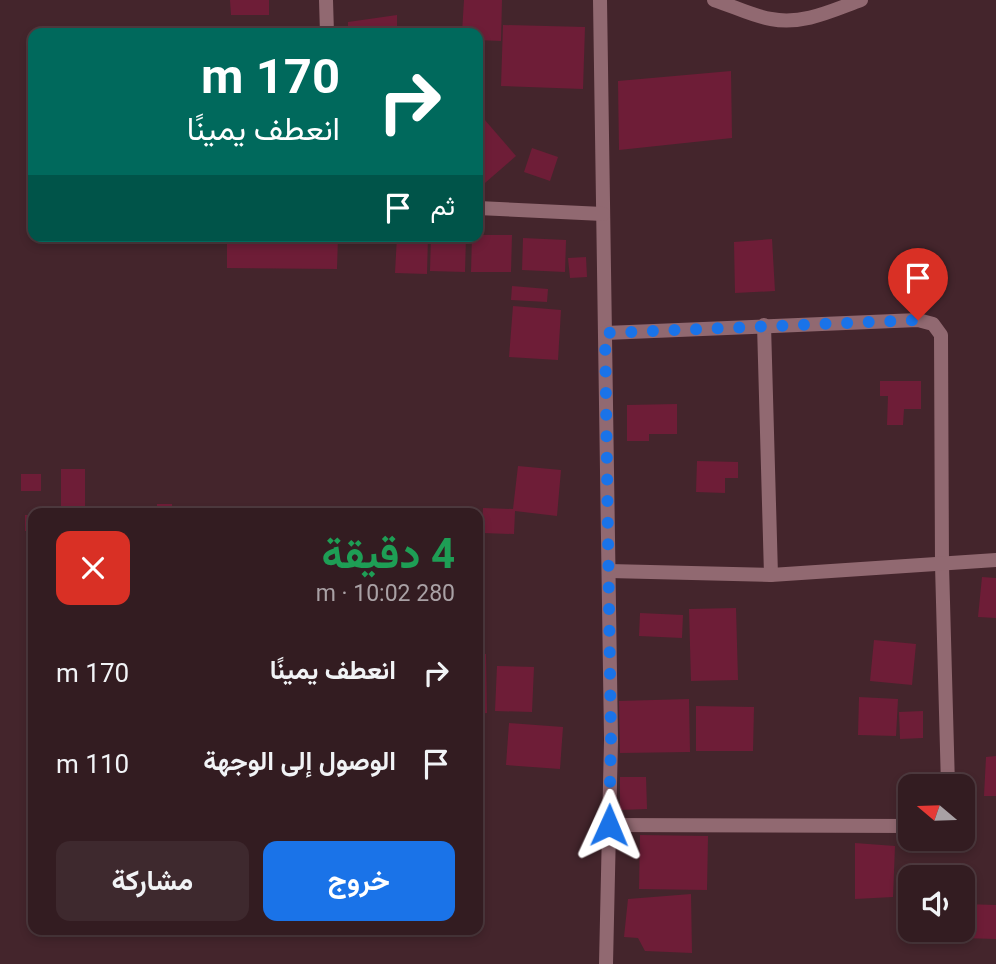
<!DOCTYPE html>
<html lang="ar">
<meta charset="utf-8">
<style>
body{margin:0;font-family:Roboto,Vazirmatn,sans-serif;background:#3e292e;color:#f1f3f6;direction:rtl;height:100vh;display:flex;flex-direction:column;font-size:26px;white-space:nowrap}
*{box-sizing:border-box;margin:0}
p{font-size:23px;color:#a9a1a5}
.icon{flex:none;width:38px;height:38px;fill:none;stroke:currentColor;stroke-width:2;stroke-linecap:round;stroke-linejoin:round}
.map{position:relative;flex:1;overflow:hidden;direction:ltr}
.drawer{position:absolute;left:28px;top:508px;width:455px;height:427px;display:flex;flex-direction:column;background:#331c21;border-radius:14px;box-shadow:0 4px 10px #0003,0 0 0 2px #4e3a3f;direction:rtl}
.drawer>*{flex:none}
.banner{position:absolute;left:28px;top:28px;width:455px;height:214px;border-radius:14px;box-shadow:0 4px 10px #0003,0 0 0 2px #4e3a3f;direction:rtl;background:#00695c;color:#fff;overflow:hidden}
.needle{width:46px;rotate:289deg}
.fabs{position:absolute;left:898px;top:774px;display:grid;gap:14px}
.fabs a{display:grid;place-items:center;width:77px;height:77px;border-radius:14px;background:#331c21;box-shadow:0 4px 10px #0003,0 0 0 2px #4e3a3f;font-size:35px}
.pin{position:absolute;display:grid;place-items:center;width:60px;height:60px;color:#fff;margin:-72px -30px;border-radius:50% 50% 50% 0;rotate:-45deg;box-shadow:0 0 7px #0007}
.pin .icon{rotate:45deg}
.me{position:absolute;width:77px;margin:-38px;rotate:1deg;stroke-linejoin:round;filter:drop-shadow(0 0 5px #0008)}
.turn{display:flex;align-items:center;gap:24px;height:147px;padding:0 28px;font-size:32px}
.turn .icon{width:91px;height:91px;stroke-width:2.5}
.turn b{display:block;font-size:49px;line-height:60px}
.then{display:flex;align-items:center;height:66px;padding:0 28px;background:#0003;gap:14px;font-size:26px}
.round{display:grid;place-items:center;flex:none;width:74px;height:74px;border-radius:14px;background:#3e292e}
.overview{display:flex;align-items:center;justify-content:space-between;height:119px;padding:0 28px}
h1{font-size:42px;font-weight:700;line-height:52px;color:#1e9e55}
.primary-button{display:flex;gap:14px;margin-top:auto;padding:14px 28px}
.primary-button a{flex:1;height:80px;border-radius:14px;background:#1a73e8;color:#fff;font-size:28px;font-weight:700;line-height:80px;text-align:center}
.primary-button a+a{background:#3e292e;color:#f1f3f6}
ul{padding:0;list-style:none}
li{display:flex;align-items:center;gap:21px;height:91px;padding:0 28px}
li div{flex:1}
li b{display:block;font-size:26px}
li em{font-style:normal}
.map>svg:first-child{display:block}
.building{fill:#6e1d37}
.lines{fill:none;stroke-linecap:round;stroke-linejoin:round}
.street{stroke:#916971;stroke-width:14}
.route{stroke:#1a73e8;stroke-width:12;stroke-dasharray:0 21.6}
</style>
<div class="map">
<svg width="996" height="964" viewBox="0 0 996 964">
<rect width="100%" height="100%" fill="#44252c"/>
<g class="building">
<polygon points="230,0 269,0 269,15 231,15"/>
<polygon points="464,0 502,0 501,41 478,40 478,33 462,33"/>
<polygon points="397,15 397,33 348,32 348,22"/>
<polygon points="503,25 585,27 583,89 501,86"/>
<polygon points="731,71 732,138 619,150 618,81"/>
<polygon points="484,119 516,156 478,189 478,124"/>
<polygon points="532,148 558,157 550,181 524,172"/>
<polygon points="478,235 512,235 511,272 471,272 472,236"/>
<polygon points="227,236 338,236 337,269 227,268"/>
<polygon points="397,236 428,236 427,274 395,273"/>
<polygon points="431,236 466,236 465,272 430,271"/>
<polygon points="523,238 566,240 565,272 522,270"/>
<polygon points="772,239 775,291 735,293 734,242"/>
<polygon points="586,257 587,277 570,278 568,258"/>
<polygon points="512,286 548,289 547,302 511,300"/>
<polygon points="513,306 561,310 558,360 509,357"/>
<polygon points="880,381 921,381 921,409 904,409 903,425 887,425 888,396 880,396"/>
<polygon points="677,404 677,434 649,434 649,441 627,441 627,405"/>
<polygon points="697,461 738,462 738,478 725,478 725,493 696,492"/>
<polygon points="518,466 561,470 557,516 515,511 514,534 482,533 483,508 513,509"/>
<rect x="61" y="469" width="24" height="44"/>
<rect x="21" y="474" width="20" height="17"/>
<rect x="157" y="504" width="15" height="9"/>
<rect x="25" y="515" width="8" height="16"/>
<polygon points="982,577 996,578 996,618 978,617"/>
<polygon points="736,608 738,680 691,681 689,609"/>
<polygon points="640,613 683,615 682,638 639,636"/>
<polygon points="874,640 916,644 912,685 870,681"/>
<polygon points="478,654 486,654 487,713 478,714"/>
<polygon points="497,666 534,667 532,712 495,711"/>
<polygon points="859,697 898,699 896,736 858,735"/>
<polygon points="689,699 690,752 620,753 619,701"/>
<polygon points="696,706 754,707 753,751 696,751"/>
<polygon points="923,711 923,738 900,739 899,712"/>
<polygon points="509,723 563,727 560,769 506,765"/>
<polygon points="996,756 996,796 984,796 986,757"/>
<polygon points="620,777 646,777 647,809 620,810"/>
<polygon points="640,835 708,836 707,890 639,889"/>
<polygon points="855,843 895,846 893,897 855,899"/>
<polygon points="691,894 692,953 645,951 638,938 624,937 628,899"/>
<polygon points="964,904 996,905 996,939 963,938"/>
</g>
<g class="lines">
<g class="street">
<polyline points="326,0 327,33"/>
<polyline points="600,0 611,740 606,964"/>
<path d="M714 0C733 6 752 16 771 19 803 25 831 11 861 0"/>
<polyline points="478,208 603,214"/>
<polyline points="764,325 771,575"/>
<polyline points="605,333 918,320 933,324 941,335 942,565 948,786"/>
<polyline points="609,571 771,575 996,560"/>
<polyline points="609,825 910,826"/>
</g>
</g>
<g class="lines">
<polyline class="route" points="609,825 611,740 605,333 918,320"/>
</g>
</svg>
<div class="fabs">
<a><svg class="needle" viewBox="-14 -14 28 28"><path d="M0-13l5 13h-10z" fill="#e53935"/><path d="M0 13l5-13h-10z" fill="#a9a1a5"/></svg></a>
<a><svg class="icon" aria-label="sound" viewBox="0 0 24 24"><path d="M4 9h4l5-4v14l-5-4H4zM17 9q2 3 0 6"/></svg></a>
</div>
<div class="pin" style="left:918px;top:320px;background:#d93025"><svg class="icon" aria-label="arrive" viewBox="0 0 24 24"><path d="M6 21V4h12l-3 4 3 4H6"/></svg></div>
<svg class="me" style="left:609px;top:825px" viewBox="-20 -20 40 40"><path d="M0-17L14 15 0 8-14 15z" fill="#1a73e8" stroke="#fff" stroke-width="4"/></svg>
<div class="banner">
<div class="turn"><svg class="icon" aria-label="right" viewBox="0 0 24 24"><path d="M7 20v-9h11M14 6l5 5-5 5"/></svg><div><b>170 m</b>انعطف يمينًا</div></div>
<div class="then">ثم<svg class="icon" aria-label="arrive" viewBox="0 0 24 24"><path d="M6 21V4h12l-3 4 3 4H6"/></svg></div>
</div>
<section class="drawer">
<div class="overview"><div><h1>4 دقيقة</h1><p>280 m · 10:02</p></div><a class="round" style="background:#d93025;color:#fff"><svg class="icon" aria-label="close" viewBox="0 0 24 24"><path d="M6 6l12 12M18 6L6 18"/></svg></a></div>
<ul>
<li><svg class="icon" aria-label="right" viewBox="0 0 24 24"><path d="M7 20v-9h11M14 6l5 5-5 5"/></svg><div><b>انعطف يمينًا</b></div><em>170 m</em></li>
<li><svg class="icon" aria-label="arrive" viewBox="0 0 24 24"><path d="M6 21V4h12l-3 4 3 4H6"/></svg><div><b>الوصول إلى الوجهة</b></div><em>110 m</em></li>
</ul>
<div class="primary-button"><a>خروج</a><a>مشاركة</a></div>
</section>
</div>
